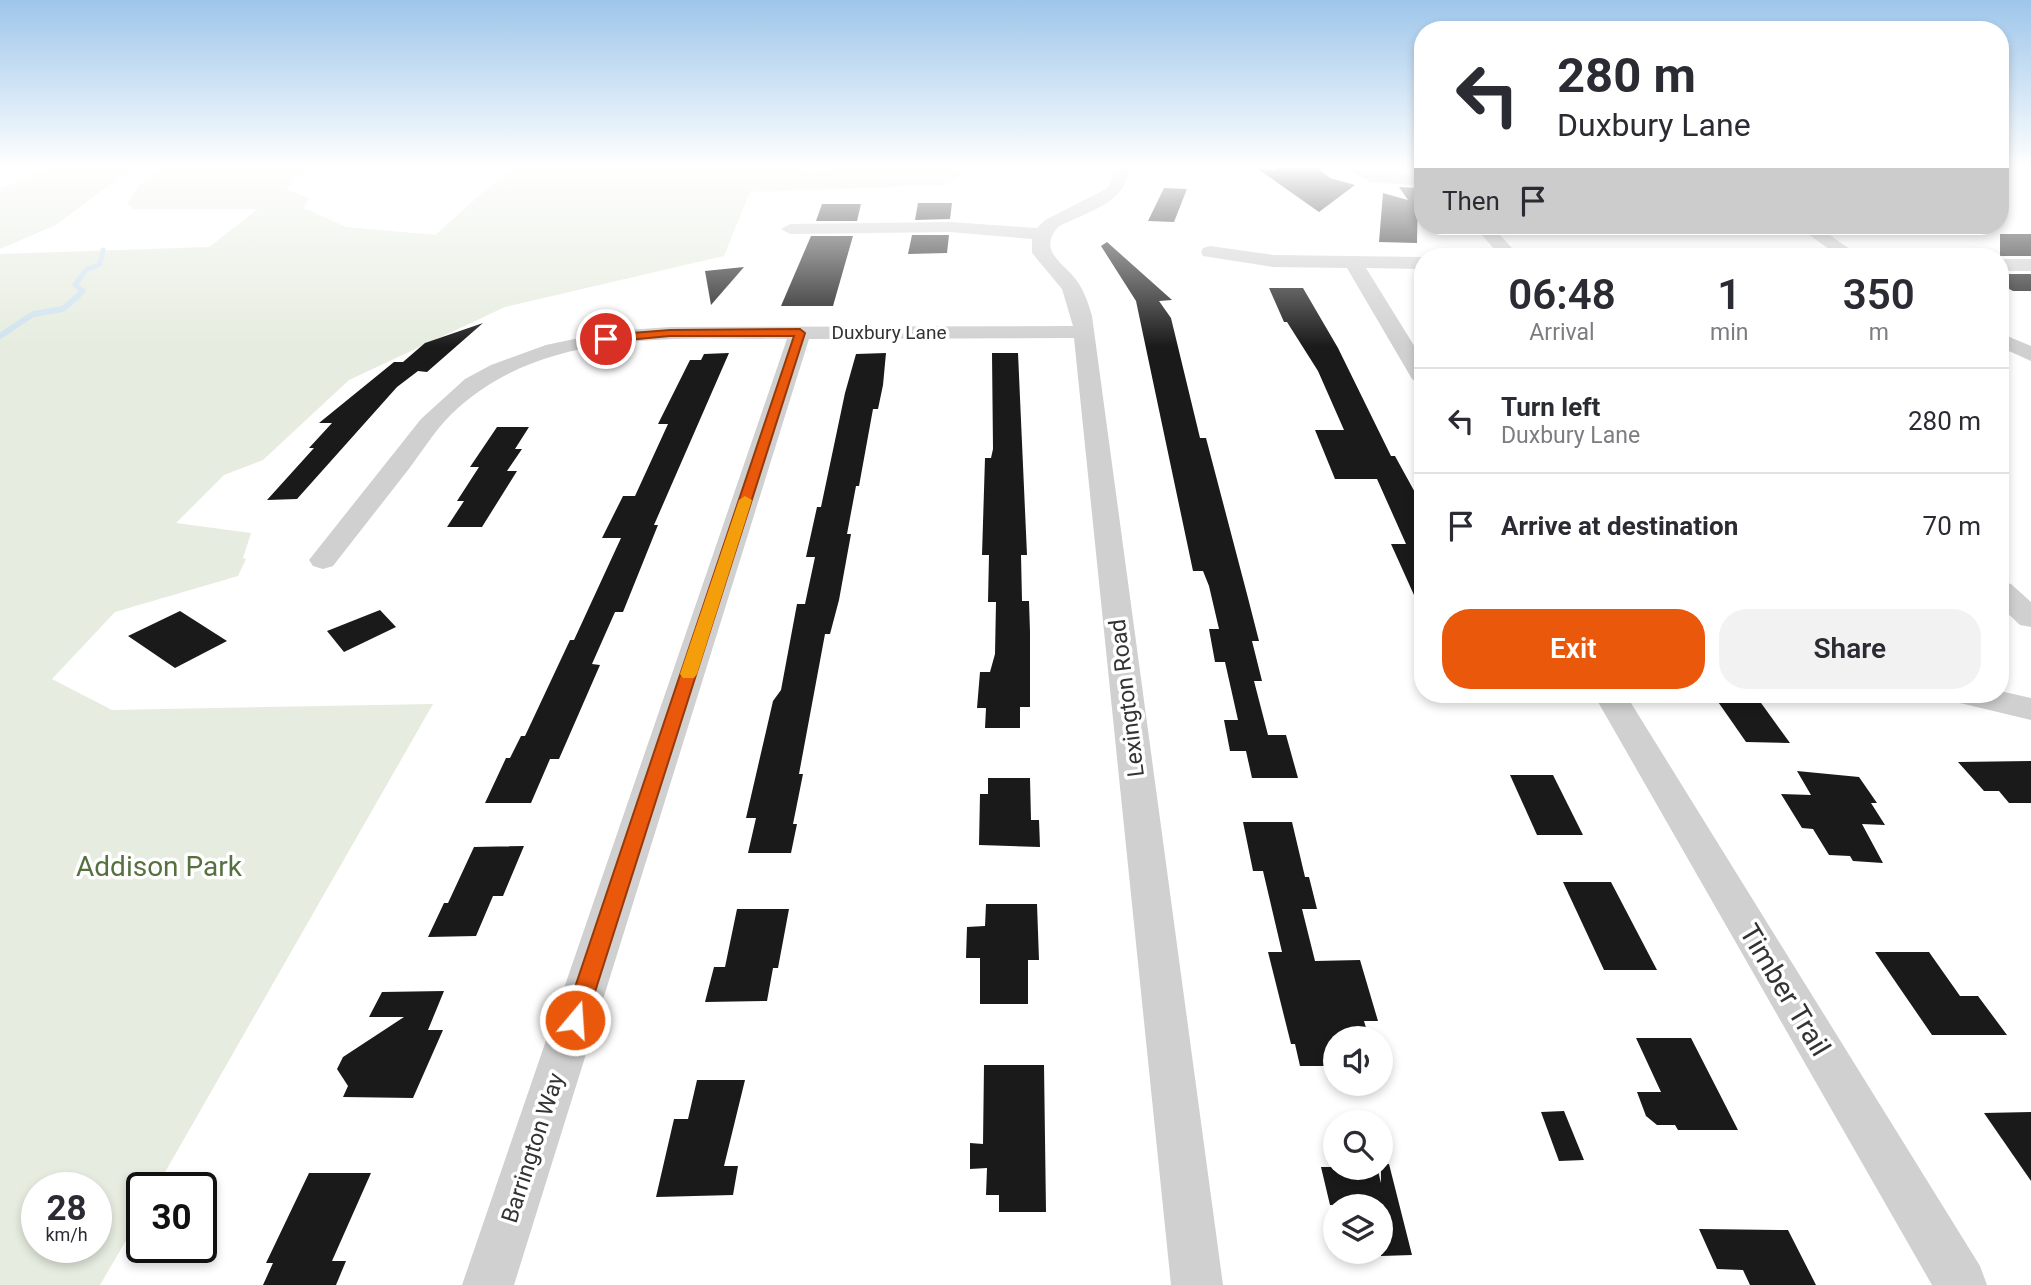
<!DOCTYPE html>
<style>
body{margin:0;font-family:Roboto,sans-serif;background:#f2f2f3;color:#2b2b33;height:100vh;display:flex;flex-direction:column;font-size:26px;white-space:nowrap}
*{box-sizing:border-box;margin:0}
p{font-size:23px;color:#7c7c81}
.icon{flex:none;width:38px;height:38px;fill:none;stroke:currentColor;stroke-width:2;stroke-linecap:round;stroke-linejoin:round}
.map{position:relative;flex:1;overflow:hidden}
.panel{position:absolute;left:1414px;top:248px;width:595px;height:455px;display:flex;flex-direction:column;background:#fff;border-radius:28px;box-shadow:0 4px 10px #0003}
.panel>*{flex:none}
.guide{position:absolute;left:1414px;top:21px;width:595px;height:214px;border-radius:28px;box-shadow:0 4px 10px #0003;background:#fff;color:#2b2b33;overflow:hidden}
.buttons{position:absolute;left:1323px;top:1026px;display:grid;gap:14px}
.buttons a{display:grid;place-items:center;width:70px;height:70px;border-radius:50%;background:#fff;box-shadow:0 4px 10px #0003;font-size:35px}
.speed{position:absolute;left:21px;top:1172px;display:flex;gap:14px;font-size:35px;font-weight:700;text-align:center}
.speed>*{display:grid;place-content:center;width:91px;height:91px;border-radius:50%;background:#fff;box-shadow:0 4px 10px #0003;line-height:1}
.speed small{font-size:18px;font-weight:400}
.speed .limit{border:4px solid #111;border-radius:10px;background:#fff;color:#111}
.pin{position:absolute;display:grid;place-items:center;width:60px;height:60px;color:#fff;margin:-30px;border:4px solid #fff;border-radius:50%;box-shadow:0 2px 7px #0007}
.me{position:absolute;width:77px;margin:-38px;rotate:18deg;stroke-linejoin:round;filter:drop-shadow(0 0 5px #0008)}
.turn{display:flex;align-items:center;gap:24px;height:147px;padding:0 28px;font-size:32px}
.turn .icon{width:91px;height:91px;stroke-width:2.5}
.turn b{display:block;font-size:49px;line-height:60px}
.then{display:flex;align-items:center;height:66px;padding:0 28px;background:#0003;gap:14px;font-size:26px}
.eta{display:flex;justify-content:space-evenly;align-items:center;height:119px;text-align:center}
.eta b{font-size:42px;font-weight:600;line-height:49px}
.action{display:flex;gap:14px;margin-top:auto;padding:14px 28px}
.action a{flex:1;height:80px;border-radius:28px;background:#ea580c;color:#fff;font-size:28px;font-weight:600;line-height:80px;text-align:center}
.action a+a{background:#f2f2f3;color:#2b2b33}
ul{padding:0;list-style:none}
li{display:flex;align-items:center;gap:21px;height:105px;padding:0 28px;border-top:2px solid #e1e1e2}
li div{flex:1}
li b{display:block;font-size:26px}
li em{font-style:normal}
.map>svg:first-child{display:block}
.green{fill:#e6ecdf;fill-rule:evenodd}
.lines{fill:none;stroke-linecap:round;stroke-linejoin:round}
.stream-far1{stroke:#cfe2ee;stroke-width:5}
.stream{stroke:#cfe2ee;stroke-width:6}
.building{fill:#1a1a1a}
.minor{fill:#d0d0d0;fill-rule:evenodd}
.route{fill:#ea580c;stroke:#983908;stroke-width:2}
.slow{fill:#f59e0b}
.labels{text-anchor:middle;dominant-baseline:central;stroke-width:7;stroke-linejoin:round;paint-order:stroke}
.far-street-label{font-size:19px;fill:#333;stroke:#fff}
.street-label{font-size:23px;fill:#333;stroke:#fff}
.near-park-label{font-size:28px;fill:#56703f;stroke:#fff}
.near-street-label{font-size:28px;fill:#333;stroke:#fff}
</style>
<div class="map">
<svg width="2031" height="1285" viewBox="0 0 2031 1285">
<rect width="100%" height="100%" fill="#fff"/>
<g class="green">
<polygon points="53,167 142,167 105,188 56,225 0,249 0,188"/>
<path d="M164 167H313L286 189 309 198 304 208 346 227 435 235 511 167H789L814 171 847 167 969 169 947 185 750 192 724 256 505 307 349 380 263 460 224 475 176 523 251 533 243 558 246 559 238 576 115 612 52 679 112 710 433 704 156 1188H142V1213L100 1285H0V254L209 247 258 209H132L128 203C137 185 147 176 164 167ZM37 1188H96V1248H37Z"/>
</g>
<g class="lines">
<polyline class="stream-far1" points="76,297 83,291 75,285 86,270 100,264 103,250"/>
<polyline class="stream" points="0,336 33,314 63,309 78,296"/>
</g>
<g class="building">
<polygon points="1275,167 1316,167 1330,178 1355,185 1319,212 1258,169 1278,170"/>
<polygon points="1399,187 1418,188 1417,243 1379,242 1383,193 1408,200"/>
<polygon points="1164,188 1187,189 1174,222 1148,221"/>
<polygon points="918,203 952,203 950,219 915,220"/>
<polygon points="822,204 861,204 857,221 816,221"/>
<rect x="2000" y="234" width="31" height="22"/>
<polygon points="912,235 949,235 947,253 908,254"/>
<polygon points="811,236 853,236 833,306 781,306"/>
<polygon points="1107,242 1172,300 1159,301 1171,318 1200,438 1206,438 1248,598 1259,641 1252,641 1262,681 1254,681 1268,735 1286,735 1298,778 1252,778 1246,751 1230,751 1224,720 1238,720 1225,662 1215,662 1209,629 1219,629 1209,586 1203,571 1193,571 1136,301 1101,246"/>
<polygon points="744,267 711,305 705,271"/>
<polygon points="2000,274 2031,274 2031,291 2013,291 2000,284"/>
<polygon points="1269,288 1303,288 1338,348 1391,456 1395,456 1423,507 1423,615 1391,544 1406,544 1377,479 1335,479 1315,430 1344,430 1318,371 1287,322 1284,322"/>
<polygon points="483,323 427,372 418,371 397,387 297,499 267,500 314,448 309,448 332,423 319,423 394,362 403,362 425,343"/>
<polygon points="729,353 654,525 658,525 623,612 615,612 592,664 600,665 559,759 550,759 531,803 485,803 506,758 510,758 521,736 525,736 570,640 574,640 621,538 602,538 623,496 635,496 668,424 658,424 690,360 701,360 704,354"/>
<polygon points="886,353 883,385 878,409 873,409 859,486 856,486 847,534 851,534 839,600 830,634 825,634 799,774 803,774 793,824 797,824 791,853 748,853 756,818 746,818 773,701 781,690 797,604 805,604 815,557 806,557 817,507 821,507 845,393 856,354"/>
<polygon points="992,353 1018,353 1027,555 1021,555 1022,601 1029,601 1030,632 1030,707 1020,707 1020,728 985,728 986,708 977,708 980,672 990,672 995,654 996,602 988,602 989,555 982,555 985,458 991,458 993,449"/>
<polygon points="497,427 529,427 515,449 522,449 507,471 517,471 482,527 447,527 464,501 457,501 479,467 470,467"/>
<polygon points="380,610 396,627 344,652 327,631"/>
<polygon points="180,611 227,641 175,668 128,636"/>
<polygon points="1714,696 1756,696 1790,743 1746,742"/>
<polygon points="2031,761 2031,803 2009,803 1999,791 1984,791 1958,762"/>
<polygon points="1797,771 1859,777 1877,803 1871,803 1885,825 1862,824 1883,863 1853,861 1850,856 1829,855 1813,829 1802,828 1781,794 1811,795"/>
<polygon points="1510,775 1553,775 1583,835 1537,835"/>
<polygon points="988,778 1030,778 1031,820 1039,820 1040,847 979,845 980,794 988,794"/>
<polygon points="1243,822 1292,822 1305,877 1309,877 1317,909 1302,909 1315,961 1360,960 1378,1021 1364,1021 1369,1038 1335,1038 1335,1066 1300,1066 1295,1044 1291,1044 1268,952 1282,952 1263,871 1253,871"/>
<polygon points="524,846 503,896 493,896 476,936 428,937 444,903 448,903 474,847"/>
<polygon points="1563,882 1611,882 1657,970 1604,970"/>
<polygon points="986,904 1037,904 1039,960 1028,960 1028,1004 980,1004 980,958 966,958 967,927 985,926"/>
<polygon points="737,909 789,909 778,968 773,968 767,1001 705,1002 714,967 725,967"/>
<polygon points="1875,952 1929,952 1960,996 1978,996 2007,1035 1932,1035"/>
<polygon points="444,991 428,1030 443,1030 413,1098 343,1097 348,1086 337,1069 343,1057 404,1017 369,1017 382,992"/>
<polygon points="1636,1038 1691,1038 1738,1130 1678,1130 1675,1125 1657,1125 1646,1116 1637,1092 1661,1092"/>
<polygon points="984,1065 1044,1065 1046,1212 999,1212 999,1195 986,1195 987,1168 970,1169 970,1143 983,1144"/>
<polygon points="697,1080 745,1080 724,1166 738,1166 733,1195 656,1197 674,1119 688,1119"/>
<polygon points="1564,1111 1584,1160 1559,1161 1541,1112"/>
<polygon points="2031,1112 2031,1181 1984,1113"/>
<polygon points="1389,1164 1412,1255 1381,1256 1381,1206 1330,1205 1321,1167 1377,1167 1381,1183 1381,1165"/>
<polygon points="309,1173 371,1173 332,1261 346,1261 336,1285 263,1285 273,1263 266,1263"/>
<polygon points="1699,1229 1788,1230 1816,1285 1750,1285 1743,1270 1717,1269"/>
</g>
<g class="lines">
<g class="minor">
<path d="M1113 167H1129C1127 205 1086 211 1058 227 1039 249 1059 260 1073 276 1083 287 1088 302 1092 316L1223 1285H1171L1074 338 809 339 514 1285H462L787 339C677 339 547 328 458 408 438 425 424 449 408 470 383 502 358 534 333 566L323 569 313 566 309 560 421 419 465 379 491 365 546 345 612 331 670 327 1073 326 1062 289 1032 253V239L950 232 790 234 781 229 790 224 950 222 1037 228 1045 220 1106 189 1112 181Z"/>
<polygon points="1342,167 1423,176 1423,186 1371,182"/>
<polygon points="1474,226 1492,226 1520,257 1501,257"/>
<polygon points="1797,226 1817,226 1861,257 1840,257"/>
<polygon points="1210,246 1273,255 1423,257 1423,269 1366,268 1423,360 1423,386 1412,379 1347,268 1273,267 1203,256 1201,252 1203,248"/>
<rect x="2000" y="259" width="31" height="12"/>
<polygon points="2000,333 2031,346 2031,361 2000,347"/>
<polygon points="2000,581 2011,584 2031,602 2031,627 2020,625 2000,606"/>
<polygon points="2000,691 2031,698 2031,720 1960,703 1955,695 2000,695"/>
<polygon points="1594,695 1626,695 1980,1266 1987,1285 1932,1285"/>
</g>
</g>
<linearGradient id="sky" x2="0" y2="1"><stop stop-color="#9ec6ea"/><stop offset="0.48" stop-color="#fff"/><stop offset="1" stop-color="#fff" stop-opacity="0"/></linearGradient>
<rect width="2031" height="347" fill="url(#sky)"/>
<polygon class="route" points="800,329 805,333 586,1020 583,1027 575,1030 567,1027 564,1020 794,336 670,336 606,342 601,339 606,335 670,330"/>
<polygon class="slow" points="745,496 752,500 697,674 694,678 683,678 680,674 739,500"/>
<g class="labels">
<g class="far-street-label">
<text x="889" y="332">Duxbury Lane</text>
</g>
<g class="street-label">
<text transform="translate(1127 698) rotate(-97)">Lexington Road</text>
<text transform="translate(533 1148) rotate(-72)">Barrington Way</text>
</g>
<g class="near-park-label">
<text x="159" y="866">Addison Park</text>
</g>
<g class="near-street-label">
<text transform="translate(1785 990) rotate(59)">Timber Trail</text>
</g>
</g>
</svg>
<div class="buttons">
<a><svg class="icon" aria-label="sound" viewBox="0 0 24 24"><path d="M4 9h4l5-4v14l-5-4H4zM17 9q2 3 0 6"/></svg></a>
<a><svg class="icon" aria-label="search" viewBox="0 0 24 24"><circle cx="10" cy="10" r="6"/><path d="M15 15l6 6"/></svg></a>
<a><svg class="icon" aria-label="layers" viewBox="0 0 24 24"><path d="M12 4l9 5-9 5-9-5zM3 14l9 5 9-5"/></svg></a>
</div>
<div class="speed"><div>28<small>km/h</small></div><div class="limit">30</div></div>
<div class="pin" style="left:606px;top:339px;background:#d93025"><svg class="icon" aria-label="arrive" viewBox="0 0 24 24"><path d="M6 21V4h12l-3 4 3 4H6"/></svg></div>
<svg class="me" style="left:575px;top:1020px" viewBox="-20 -20 40 40"><circle r="17" fill="#ea580c" stroke="#fff" stroke-width="3"/><path d="M0-11L8 9 0 5-8 9z" fill="#fff"/></svg>
<div class="guide">
<div class="turn"><svg class="icon" aria-label="left" viewBox="0 0 24 24"><path d="M17 20v-9H6M10 6l-5 5 5 5"/></svg><div><b>280 m</b>Duxbury Lane</div></div>
<div class="then">Then<svg class="icon" aria-label="arrive" viewBox="0 0 24 24"><path d="M6 21V4h12l-3 4 3 4H6"/></svg></div>
</div>
<section class="panel">
<div class="eta">
<div><b>06:48</b><p>Arrival</p></div>
<div><b>1</b><p>min</p></div>
<div><b>350</b><p>m</p></div>
</div>
<ul>
<li><svg class="icon" aria-label="left" viewBox="0 0 24 24"><path d="M17 20v-9H6M10 6l-5 5 5 5"/></svg><div><b>Turn left</b><p>Duxbury Lane</p></div><em>280 m</em></li>
<li><svg class="icon" aria-label="arrive" viewBox="0 0 24 24"><path d="M6 21V4h12l-3 4 3 4H6"/></svg><div><b>Arrive at destination</b></div><em>70 m</em></li>
</ul>
<div class="action"><a>Exit</a><a>Share</a></div>
</section>
</div>
